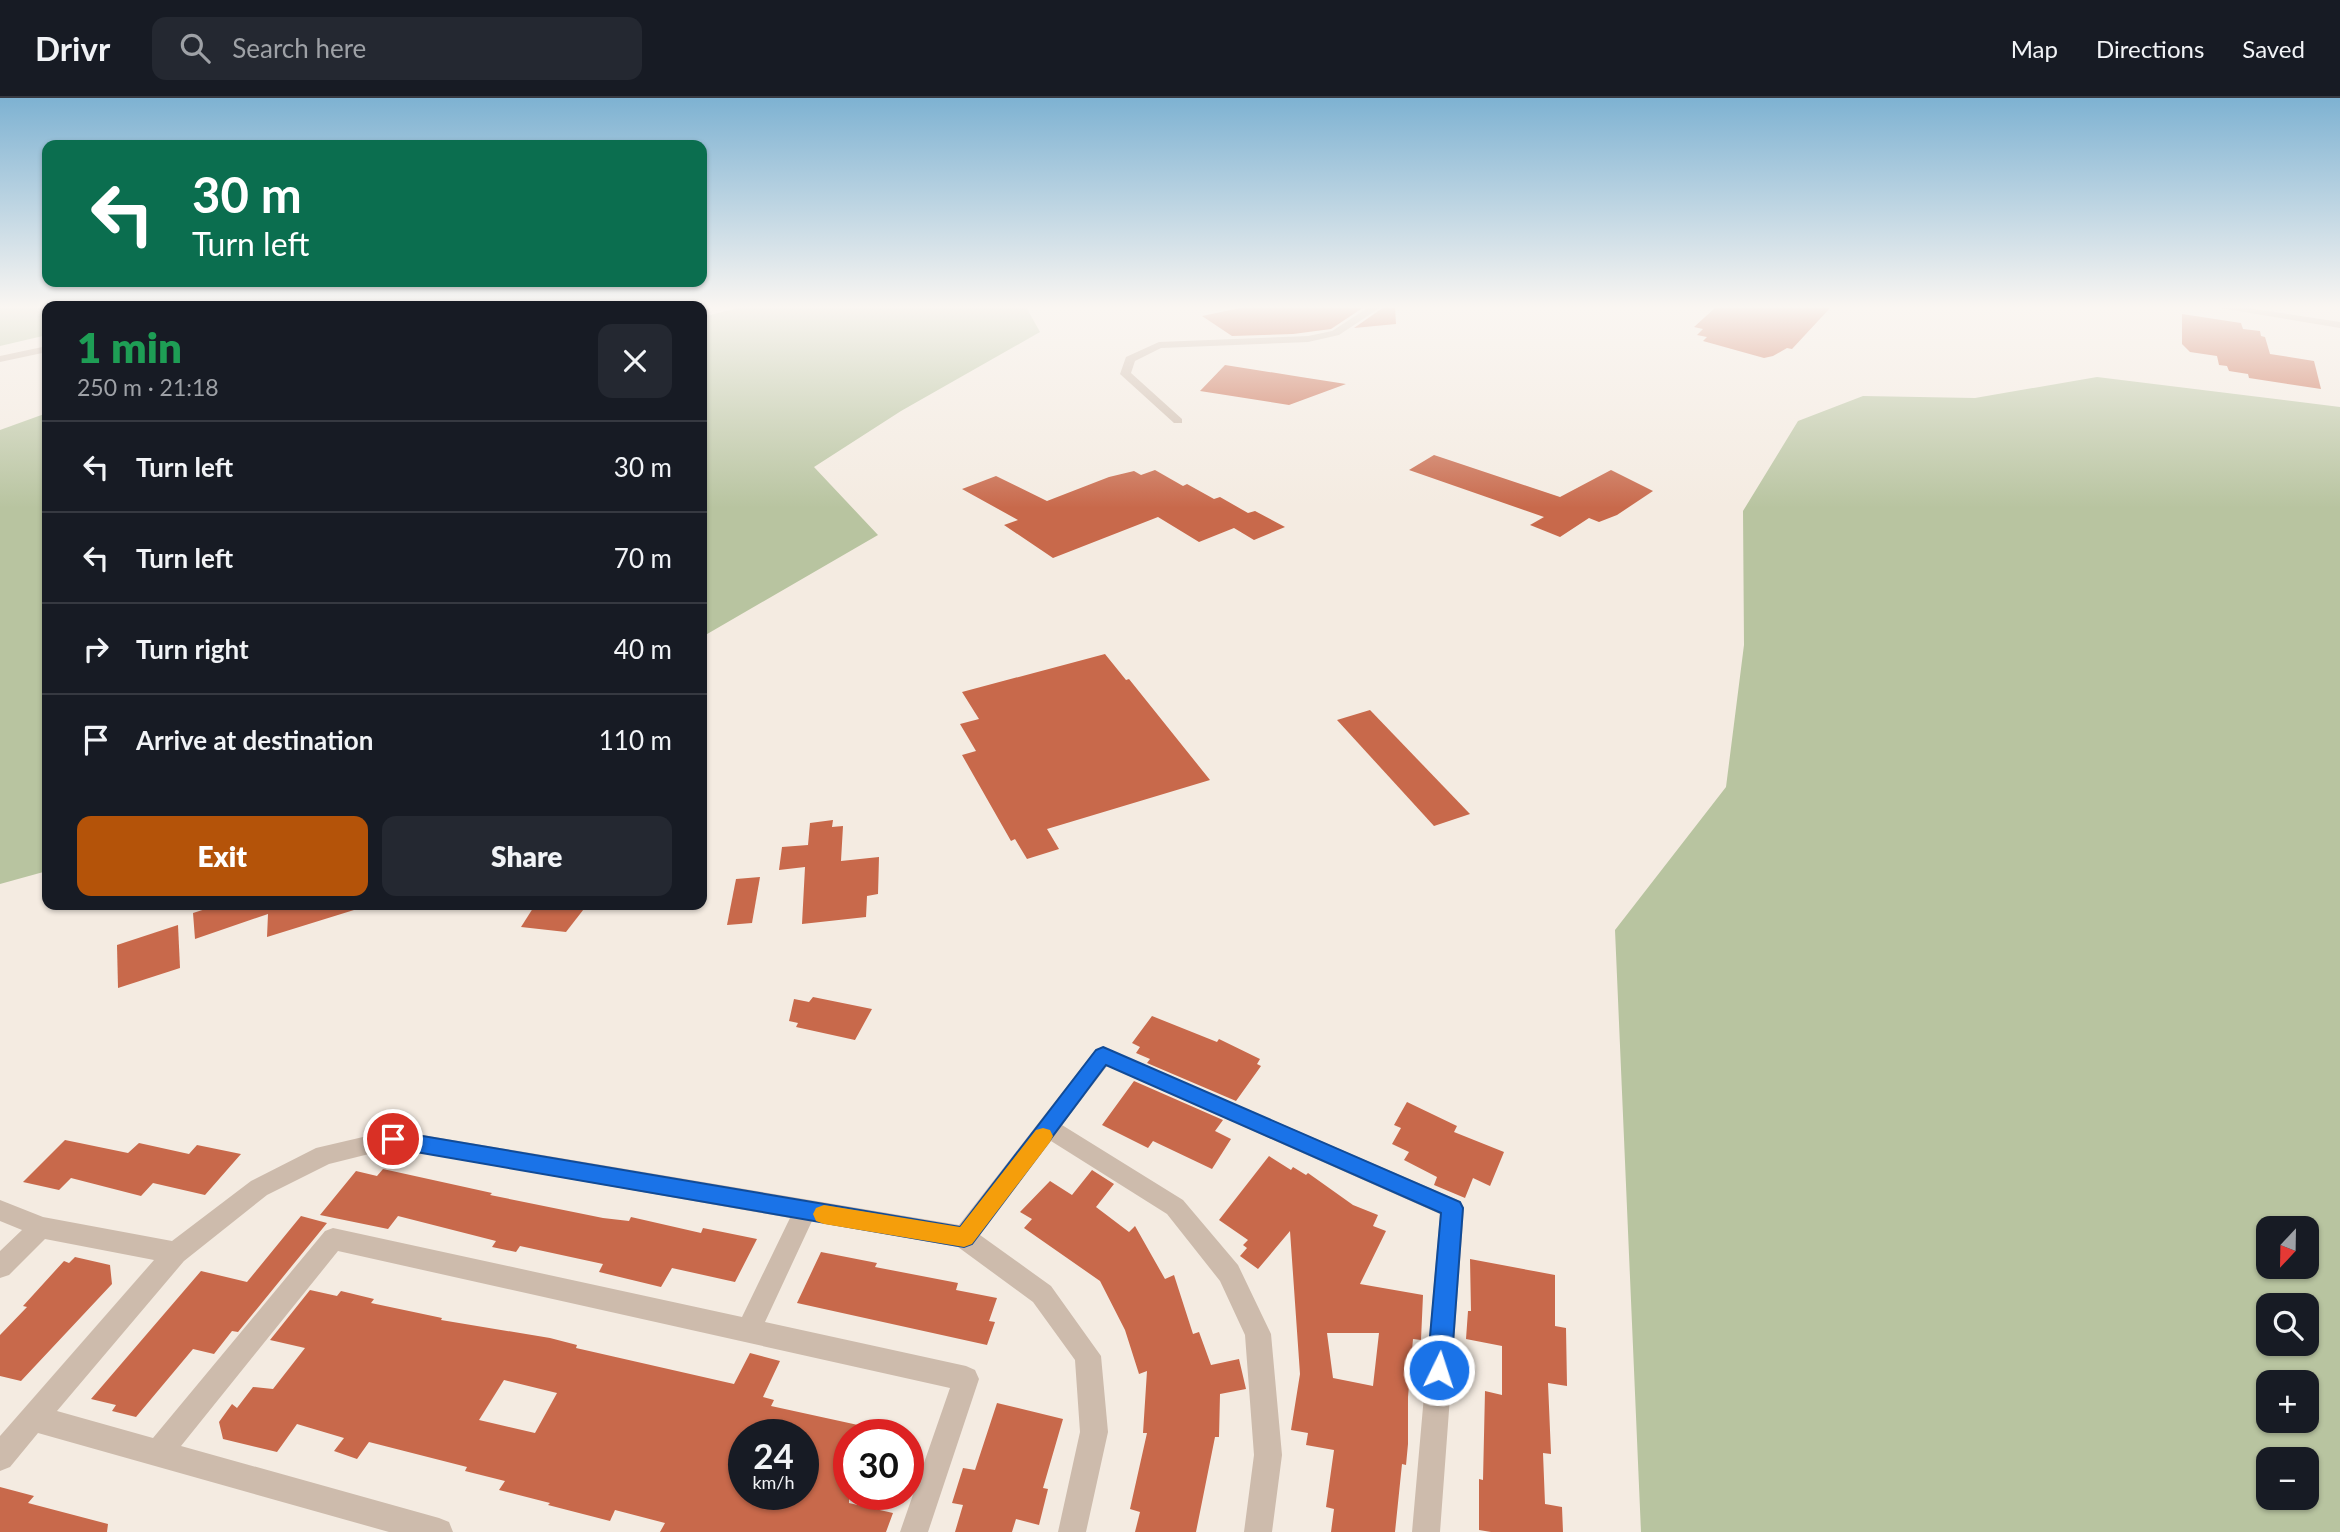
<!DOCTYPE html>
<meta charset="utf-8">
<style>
body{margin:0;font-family:Lato,sans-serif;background:#242831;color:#f1f3f6;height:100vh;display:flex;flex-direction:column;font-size:26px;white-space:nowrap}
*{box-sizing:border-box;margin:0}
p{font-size:23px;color:#9ea1a6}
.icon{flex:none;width:38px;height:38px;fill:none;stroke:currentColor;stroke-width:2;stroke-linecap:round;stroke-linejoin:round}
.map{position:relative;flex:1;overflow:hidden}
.drawer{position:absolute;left:42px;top:203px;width:665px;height:609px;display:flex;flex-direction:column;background:#171b24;border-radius:14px;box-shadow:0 2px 5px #0004}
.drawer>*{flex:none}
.hud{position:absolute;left:42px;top:42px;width:665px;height:147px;border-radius:14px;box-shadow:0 2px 5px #0004;background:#0b6e4f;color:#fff;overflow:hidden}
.needle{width:46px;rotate:202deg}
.controls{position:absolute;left:2256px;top:1118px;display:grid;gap:14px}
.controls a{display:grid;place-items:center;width:63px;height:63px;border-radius:14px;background:#171b24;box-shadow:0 2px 5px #0004;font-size:35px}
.speed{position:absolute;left:728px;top:1321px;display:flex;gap:14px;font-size:35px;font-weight:700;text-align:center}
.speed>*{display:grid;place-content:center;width:91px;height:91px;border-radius:50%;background:#171b24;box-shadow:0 2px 5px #0004;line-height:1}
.speed small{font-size:18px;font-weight:400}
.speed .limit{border:10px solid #d22;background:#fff;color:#111}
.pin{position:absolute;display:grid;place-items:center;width:60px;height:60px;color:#fff;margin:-30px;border:4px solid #fff;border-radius:50%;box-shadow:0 2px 7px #0007}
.me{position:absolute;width:77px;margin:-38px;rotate:4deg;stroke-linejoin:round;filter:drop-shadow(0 0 5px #0008)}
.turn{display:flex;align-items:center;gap:24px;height:147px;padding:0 35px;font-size:32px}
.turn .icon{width:91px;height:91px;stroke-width:2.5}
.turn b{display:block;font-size:49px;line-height:60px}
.round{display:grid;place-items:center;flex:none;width:74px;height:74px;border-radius:14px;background:#242831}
.headline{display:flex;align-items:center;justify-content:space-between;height:119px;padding:0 35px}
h1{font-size:42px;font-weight:800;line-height:52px;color:#1e9e55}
.button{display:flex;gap:14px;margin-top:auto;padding:14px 35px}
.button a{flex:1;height:80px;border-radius:14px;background:#b45309;color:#fff;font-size:28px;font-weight:800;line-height:80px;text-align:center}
.button a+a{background:#242831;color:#f1f3f6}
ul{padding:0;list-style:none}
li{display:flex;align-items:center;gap:21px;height:91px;padding:0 35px;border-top:2px solid #363941}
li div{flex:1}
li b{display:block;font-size:26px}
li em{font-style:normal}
header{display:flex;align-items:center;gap:42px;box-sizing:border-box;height:98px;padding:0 35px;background:#171b24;border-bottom:2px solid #363941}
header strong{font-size:33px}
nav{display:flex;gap:38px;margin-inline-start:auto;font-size:24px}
.search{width:490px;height:63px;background:#242831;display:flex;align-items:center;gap:18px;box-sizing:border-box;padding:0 24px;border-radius:14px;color:#9ea1a6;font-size:26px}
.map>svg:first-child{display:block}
.green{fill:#b8c4a0;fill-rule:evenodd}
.building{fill:#c8694b;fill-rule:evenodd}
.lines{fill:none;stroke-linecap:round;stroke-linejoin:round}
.minor{fill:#cdbbac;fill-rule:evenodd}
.route{fill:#1a73e8;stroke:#114b97;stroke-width:2}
.slow{fill:#f59e0b}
</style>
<header>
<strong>Drivr</strong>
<div class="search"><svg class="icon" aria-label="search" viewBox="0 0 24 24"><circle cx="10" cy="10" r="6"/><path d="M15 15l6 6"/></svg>Search here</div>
<nav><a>Map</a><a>Directions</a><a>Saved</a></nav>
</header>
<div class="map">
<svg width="2340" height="1434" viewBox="0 0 2340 1434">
<rect width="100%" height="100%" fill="#f4ebe1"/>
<g class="green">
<polygon points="0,209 47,209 47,237 0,248"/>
<polygon points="742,209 1026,209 1040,234 901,313 814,369 878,437 702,539 702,219"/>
<path d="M2097 279 2340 309V1434H1641L1615 832 1726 689 1744 547 1743 413 1798 323 1863 298 1975 300ZM2268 1130H2306V1169H2268ZM2268 1208H2306V1246H2268ZM2268 1284H2306V1323H2268ZM2268 1362H2306V1400H2268Z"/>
<polygon points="47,315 47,773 0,786 0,332"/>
</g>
<g class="building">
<polygon points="1245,209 1364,209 1331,231 1293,236 1232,238 1202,218"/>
<polygon points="1384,209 1395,209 1396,226 1354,230"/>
<polygon points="1716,209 1831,209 1792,251 1787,250 1773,258 1764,260 1703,243 1707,239 1697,237 1703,231 1694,229"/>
<polygon points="2182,216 2241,225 2243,231 2260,233 2261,238 2265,239 2270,256 2314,263 2321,291 2249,280 2248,276 2229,273 2227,268 2219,267 2217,258 2190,254 2182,246"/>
<polygon points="1225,267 1301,279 1346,286 1289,307 1200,293"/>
<polygon points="1434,357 1560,399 1611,372 1653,393 1617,417 1599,424 1589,420 1560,439 1530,427 1544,419 1409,372"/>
<polygon points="1155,372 1183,388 1187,386 1214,401 1220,399 1248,415 1255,413 1285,429 1254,442 1234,430 1199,444 1158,419 1053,460 1004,427 1018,422 962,391 996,378 1047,403 1109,379 1134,373 1141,377"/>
<polygon points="1105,556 1126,582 1129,581 1210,682 1047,731 1059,751 1027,761 1015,741 1011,743 962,657 976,653 960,626 979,621 962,594"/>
<polygon points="1370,612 1470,716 1434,728 1337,622"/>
<polygon points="833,722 832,729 843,728 841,763 879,759 878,796 867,798 866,819 802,826 805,769 779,772 782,749 808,747 810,725"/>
<polygon points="760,779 752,825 727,827 736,781"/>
<polygon points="218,807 353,807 354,812 267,839 268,816 195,841 193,815"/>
<polygon points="535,807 587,807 566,834 521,829"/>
<polygon points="178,827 180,870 118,890 117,847"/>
<polygon points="813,899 872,911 855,942 796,929 798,925 789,923 794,901 809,904"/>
<polygon points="1152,918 1217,944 1219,941 1260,961 1257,966 1261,968 1236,1003 1147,965 1150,961 1136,955 1140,949 1132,945"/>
<polygon points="1134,983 1223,1022 1215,1033 1231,1041 1212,1071 1153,1043 1148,1050 1102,1027"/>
<polygon points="1407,1004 1457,1028 1454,1034 1504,1054 1490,1088 1473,1080 1465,1100 1434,1087 1437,1079 1404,1062 1409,1054 1392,1046 1401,1030 1394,1027"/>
<polygon points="65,1042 128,1055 139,1045 189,1056 197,1047 241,1056 205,1097 153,1085 141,1098 71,1080 59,1092 23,1084"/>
<path d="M1269 1058 1291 1072 1293 1069 1306 1077 1308 1075 1353 1107 1378 1117 1373 1128 1386 1133 1360 1186 1423 1197 1421 1242 1413 1241 1408 1299V1346L1406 1367 1402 1366 1395 1434H1331L1334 1411 1326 1409 1334 1352 1306 1347 1308 1335 1291 1332 1300 1276 1290 1133 1258 1171 1240 1158 1247 1150 1243 1147 1248 1142 1219 1122ZM1327 1235H1379L1373 1288 1333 1280Z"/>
<polygon points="383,1071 492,1095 490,1097 603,1120 629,1123 631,1119 701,1135 703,1130 757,1141 735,1184 672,1170 661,1189 599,1174 603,1166 520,1148 516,1154 492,1149 496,1143 398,1118 388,1131 320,1117 356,1073 377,1078"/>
<polygon points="1092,1072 1114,1086 1096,1109 1129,1134 1135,1128 1165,1181 1174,1177 1193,1236 1199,1234 1211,1267 1239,1261 1246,1291 1220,1296 1219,1339 1215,1339 1196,1434 1135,1434 1140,1414 1130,1411 1147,1335 1143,1335 1147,1273 1139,1276 1125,1232 1100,1183 1024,1130 1032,1121 1020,1114 1050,1083 1072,1097"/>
<polygon points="301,1118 327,1125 238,1234 232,1233 214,1256 193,1251 136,1319 112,1313 116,1307 91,1301 201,1173 247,1184"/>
<polygon points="821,1154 877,1165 875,1169 958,1185 956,1192 997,1200 989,1223 995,1224 987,1247 797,1205"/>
<polygon points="75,1159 110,1167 112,1186 21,1283 0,1278 0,1237 27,1209 23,1208 64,1163 69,1165"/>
<polygon points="1470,1161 1555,1177 1555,1228 1566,1230 1567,1288 1548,1285 1551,1356 1543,1355 1545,1406 1562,1409 1563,1434 1491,1434 1479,1432 1479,1381 1483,1382 1485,1293 1502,1297 1502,1248 1466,1241 1468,1213 1471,1213"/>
<path d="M310 1192 337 1198 341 1193 374 1201 371 1205 442 1220 441 1222 550 1240 577 1247 576 1250 734 1286 750 1255 780 1263 763 1299 774 1302 771 1308 858 1327 857 1337H849V1405L893 1415 886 1434H660L665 1425 615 1412 610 1423 548 1407 550 1405 499 1392 505 1383 465 1373 467 1369 369 1344 357 1361 334 1353 344 1340 297 1326 277 1354 223 1341 219 1324 232 1306 237 1310 253 1289 273 1291 305 1250 270 1242ZM504 1282 557 1295 535 1335 479 1322ZM744 1337H803V1396H744Z"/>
<polygon points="997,1305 1063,1321 1043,1390 1048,1391 1039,1427 1016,1421 1012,1434 955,1434 963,1407 952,1405 963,1370 975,1372"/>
<polygon points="0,1389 34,1398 28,1405 108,1426 107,1434 0,1434"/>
</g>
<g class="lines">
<g class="minor">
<polygon points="1369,209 1381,209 1339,237 1308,244 1161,250 1135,263 1131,275 1182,321 1182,325 1174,325 1120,276 1126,259 1159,244 1308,238 1332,233"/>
<polygon points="2214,209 2241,209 2340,224 2340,230"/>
<polygon points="47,248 47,254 0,264 0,258"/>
<path d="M1103 949 1460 1103 1464 1110 1440 1434H1412L1440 1116 1107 968 1062 1027 1183 1102 1238 1167 1271 1236 1282 1357 1272 1434H1244L1254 1357 1245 1237 1220 1183 1167 1116 1051 1043 980 1137 1051 1188 1101 1258 1108 1334 1086 1434H1058L1080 1334 1075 1262 1033 1204 958 1149 812 1123 765 1224 966 1268 975 1272 979 1281 928 1434H900L950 1290 338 1153 181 1348 439 1420 449 1424 453 1434H389L38 1335 10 1369 0 1373V1338L154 1162 45 1141 9 1177 0 1180V1153L22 1132 0 1123V1102L43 1119 172 1143 251 1083 316 1050 393 1032 959 1127 1096 951ZM393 1050 790 1120 742 1219 333 1130 325 1133 153 1340 57 1313 184 1163 267 1097 329 1066Z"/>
</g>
</g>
<linearGradient id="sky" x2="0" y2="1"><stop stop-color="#7eb2d2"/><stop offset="0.51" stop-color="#faf6f2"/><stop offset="1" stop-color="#faf6f2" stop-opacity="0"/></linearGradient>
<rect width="2340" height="410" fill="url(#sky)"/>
<polygon class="route" points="1103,949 1460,1104 1463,1110 1451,1272 1448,1280 1439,1284 1431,1280 1427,1272 1441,1115 1106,967 972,1146 964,1149 393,1050 386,1047 383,1041 386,1035 393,1033 960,1129 1096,952"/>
<polygon class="slow" points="1043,1030 1050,1032 1053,1038 1050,1044 972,1146 964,1149 824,1126 816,1123 813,1116 816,1110 824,1107 960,1129 1036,1032"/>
</svg>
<div class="controls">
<a><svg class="needle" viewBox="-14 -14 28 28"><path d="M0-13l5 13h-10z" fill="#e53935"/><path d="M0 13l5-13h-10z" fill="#9ea1a6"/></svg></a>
<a><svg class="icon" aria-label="search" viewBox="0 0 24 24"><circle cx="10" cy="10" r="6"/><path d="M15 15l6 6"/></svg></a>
<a>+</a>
<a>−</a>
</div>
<div class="speed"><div>24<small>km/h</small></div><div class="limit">30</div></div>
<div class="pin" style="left:393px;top:1041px;background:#d93025"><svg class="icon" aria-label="arrive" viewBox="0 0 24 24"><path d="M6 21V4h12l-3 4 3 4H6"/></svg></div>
<svg class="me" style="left:1439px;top:1272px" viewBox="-20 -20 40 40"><circle r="17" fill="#1a73e8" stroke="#fff" stroke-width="3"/><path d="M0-11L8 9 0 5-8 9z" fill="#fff"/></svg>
<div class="hud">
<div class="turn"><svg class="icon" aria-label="left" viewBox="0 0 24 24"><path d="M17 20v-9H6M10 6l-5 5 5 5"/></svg><div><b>30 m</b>Turn left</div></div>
</div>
<section class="drawer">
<div class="headline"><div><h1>1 min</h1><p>250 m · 21:18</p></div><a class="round"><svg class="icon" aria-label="close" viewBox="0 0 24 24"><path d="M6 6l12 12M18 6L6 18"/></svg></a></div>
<ul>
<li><svg class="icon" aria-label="left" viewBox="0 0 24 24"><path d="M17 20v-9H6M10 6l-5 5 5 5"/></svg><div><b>Turn left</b></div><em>30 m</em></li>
<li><svg class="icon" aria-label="left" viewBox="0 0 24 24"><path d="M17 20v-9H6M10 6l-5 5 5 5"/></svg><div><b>Turn left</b></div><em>70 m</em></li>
<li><svg class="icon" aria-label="right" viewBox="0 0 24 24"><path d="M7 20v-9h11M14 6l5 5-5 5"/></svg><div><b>Turn right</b></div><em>40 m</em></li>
<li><svg class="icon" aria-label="arrive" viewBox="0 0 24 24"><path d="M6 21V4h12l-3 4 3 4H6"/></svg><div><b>Arrive at destination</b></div><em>110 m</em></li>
</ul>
<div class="button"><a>Exit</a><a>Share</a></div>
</section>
</div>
